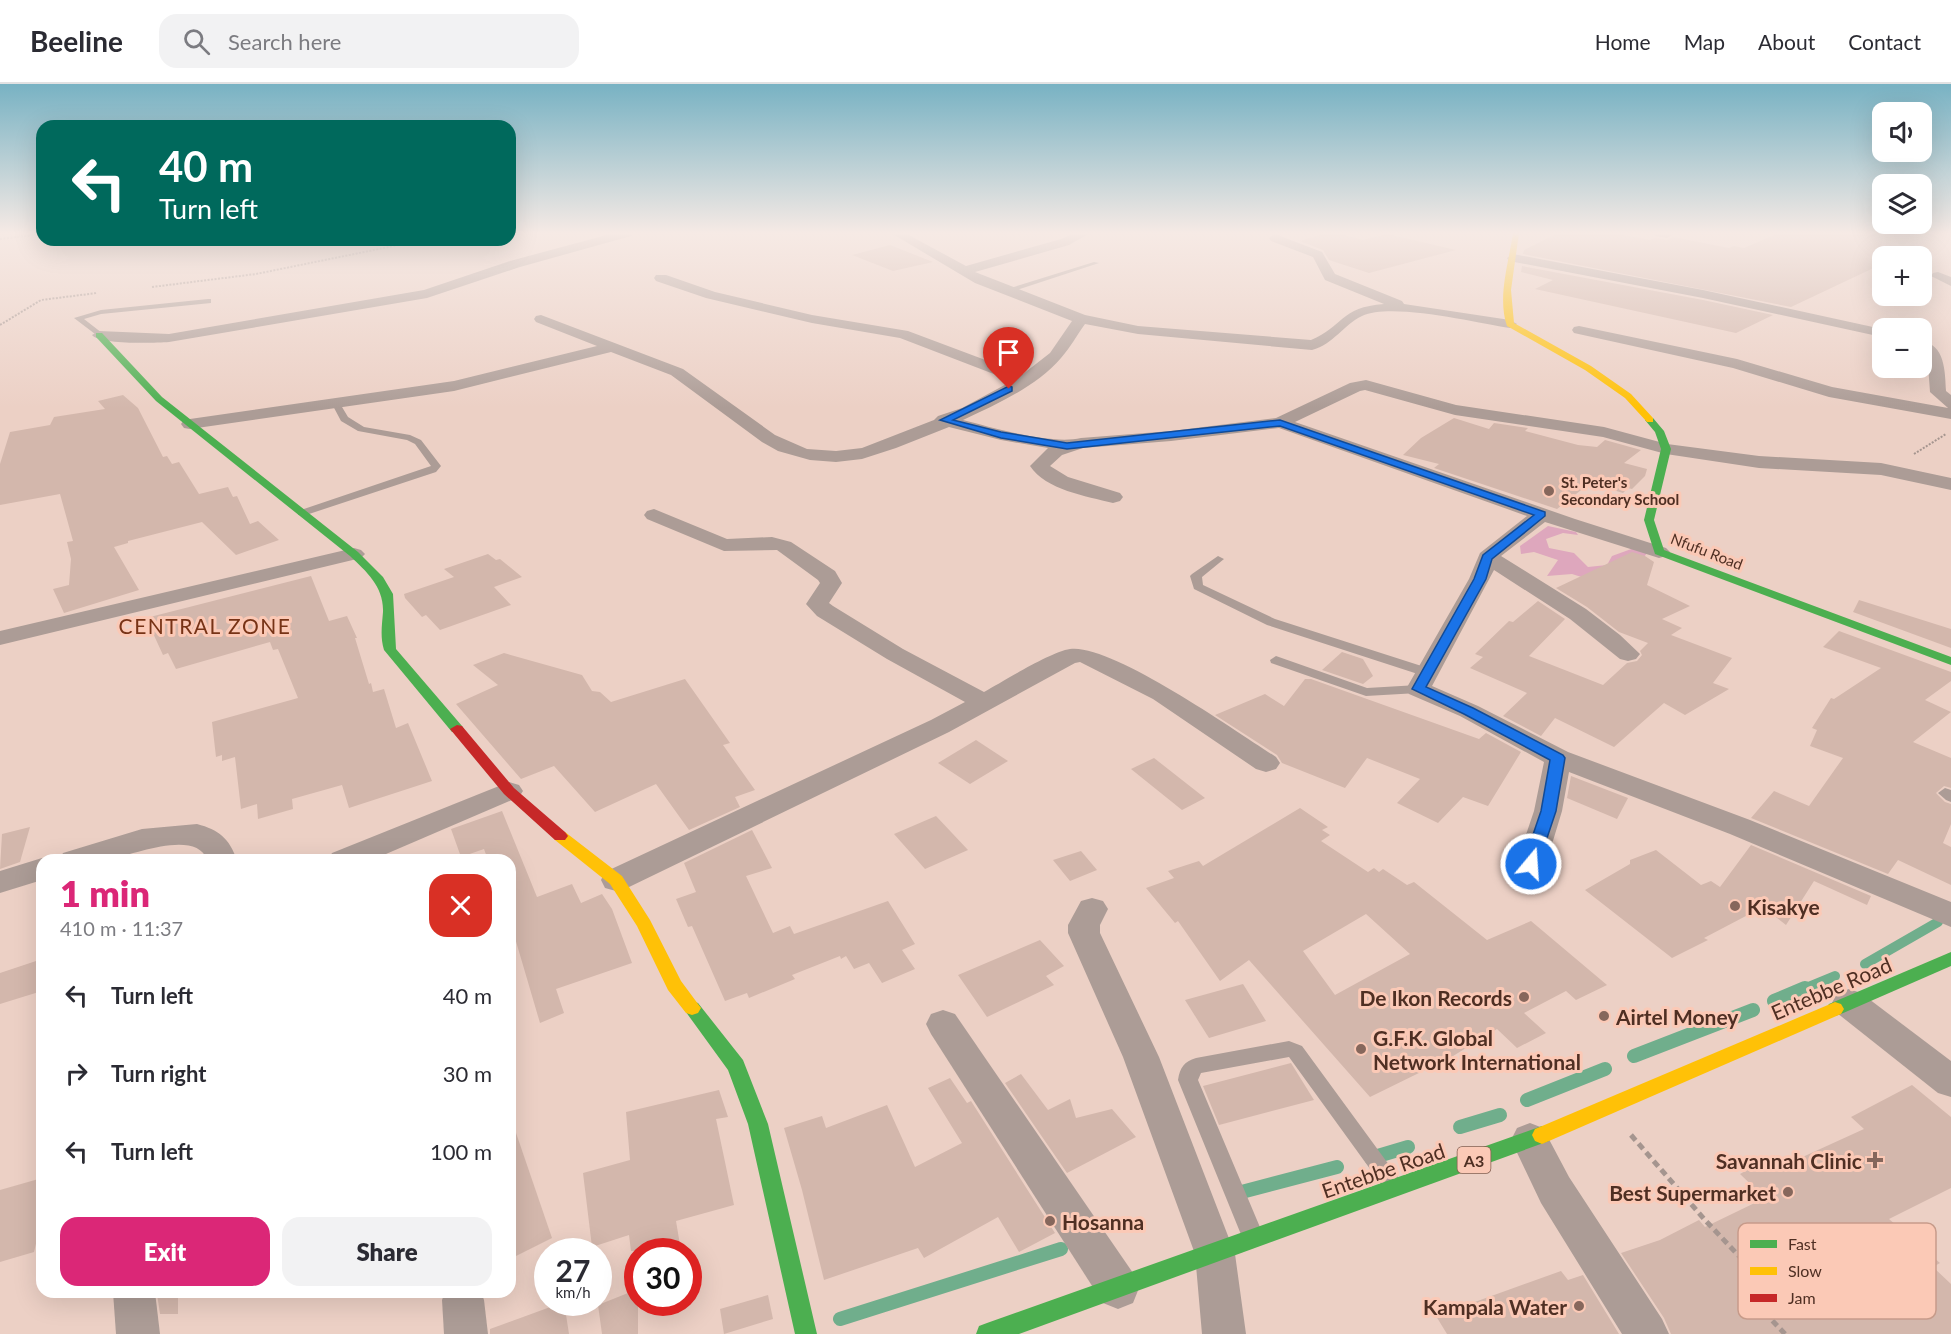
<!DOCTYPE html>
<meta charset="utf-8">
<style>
body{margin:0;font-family:Lato,sans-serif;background:#f2f2f3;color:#2b2b33;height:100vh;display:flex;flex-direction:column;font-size:22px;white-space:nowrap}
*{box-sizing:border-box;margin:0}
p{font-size:20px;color:#7c7c81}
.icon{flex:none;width:33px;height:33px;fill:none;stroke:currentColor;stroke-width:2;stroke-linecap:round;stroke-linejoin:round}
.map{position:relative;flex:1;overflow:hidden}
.side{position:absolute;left:36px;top:770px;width:480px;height:444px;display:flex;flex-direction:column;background:#fff;border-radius:18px;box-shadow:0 6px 24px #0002}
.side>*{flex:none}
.guide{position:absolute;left:36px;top:36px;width:480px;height:126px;border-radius:18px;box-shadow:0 6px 24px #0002;background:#00695c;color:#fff;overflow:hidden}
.controls{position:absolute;left:1872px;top:18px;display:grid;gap:12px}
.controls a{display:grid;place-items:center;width:60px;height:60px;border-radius:12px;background:#fff;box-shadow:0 6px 24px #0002;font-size:30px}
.speed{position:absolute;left:534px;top:1154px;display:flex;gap:12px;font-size:30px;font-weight:700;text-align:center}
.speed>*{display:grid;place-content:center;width:78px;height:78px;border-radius:50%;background:#fff;box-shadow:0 6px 24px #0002;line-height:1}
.speed small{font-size:15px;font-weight:400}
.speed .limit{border:9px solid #d22;background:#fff;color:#111}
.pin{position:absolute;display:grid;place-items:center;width:51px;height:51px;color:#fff;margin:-62px -26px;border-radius:50% 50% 50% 0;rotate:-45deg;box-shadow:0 0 6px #0007}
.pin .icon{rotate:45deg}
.me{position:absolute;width:66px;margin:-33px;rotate:18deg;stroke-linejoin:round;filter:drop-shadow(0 0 4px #0008)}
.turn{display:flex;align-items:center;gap:21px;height:126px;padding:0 24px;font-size:27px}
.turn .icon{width:78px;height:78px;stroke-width:2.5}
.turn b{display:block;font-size:42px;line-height:51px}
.round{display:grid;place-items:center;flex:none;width:63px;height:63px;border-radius:18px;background:#f2f2f3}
.headline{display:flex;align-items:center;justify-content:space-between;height:102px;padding:0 24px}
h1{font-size:36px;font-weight:800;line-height:45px;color:#db2777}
.action{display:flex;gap:12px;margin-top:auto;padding:12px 24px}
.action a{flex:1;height:69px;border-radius:18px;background:#db2777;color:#fff;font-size:24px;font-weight:800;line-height:69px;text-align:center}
.action a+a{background:#f2f2f3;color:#2b2b33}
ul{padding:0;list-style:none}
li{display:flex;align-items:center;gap:18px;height:78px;padding:0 24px}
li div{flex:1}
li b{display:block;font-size:22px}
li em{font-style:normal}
header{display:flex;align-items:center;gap:36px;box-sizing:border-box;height:84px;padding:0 30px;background:#fff;border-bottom:2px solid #e1e1e2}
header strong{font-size:28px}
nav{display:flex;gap:33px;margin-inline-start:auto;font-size:21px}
.search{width:420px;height:54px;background:#f2f2f3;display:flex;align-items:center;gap:15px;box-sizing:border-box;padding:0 21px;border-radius:18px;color:#7c7c81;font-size:22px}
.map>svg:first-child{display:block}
.forest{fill:#dea7bd}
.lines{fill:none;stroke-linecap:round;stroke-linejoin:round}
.stream-far1{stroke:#70ae8c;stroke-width:10}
.stream{stroke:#70ae8c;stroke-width:14}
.building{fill:#d3b7ac;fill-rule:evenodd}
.path-far1{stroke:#a5958f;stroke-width:2;stroke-dasharray:2 1.5;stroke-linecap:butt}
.path{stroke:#a5958f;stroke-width:5;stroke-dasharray:7 4.5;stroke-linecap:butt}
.lane{fill:#ac9c96;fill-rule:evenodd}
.street{fill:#ac9c96;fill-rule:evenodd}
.fast{fill:#4caf50;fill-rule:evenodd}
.slow{fill:#ffc107;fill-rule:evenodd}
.jam{fill:#c62828;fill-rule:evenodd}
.route{fill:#1a73e8;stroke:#114b97;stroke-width:1.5}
.poi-dot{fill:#86675c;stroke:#fbc9b6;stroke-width:2}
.labels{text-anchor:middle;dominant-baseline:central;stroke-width:6;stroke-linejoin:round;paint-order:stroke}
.far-poi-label{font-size:15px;font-weight:bold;fill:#4f2f23;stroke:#fbc9b6;text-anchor:start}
.far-street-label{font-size:15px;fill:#4f2f23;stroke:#fbc9b6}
.shield{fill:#fbc9b6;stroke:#835d4f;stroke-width:1.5}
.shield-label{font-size:16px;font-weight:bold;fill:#4f2f23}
.quarter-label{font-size:21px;letter-spacing:1.5px;fill:#773316;stroke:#fbc9b6}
.near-poi-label{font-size:21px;font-weight:bold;fill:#4f2f23;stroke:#fbc9b6;text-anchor:start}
.near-street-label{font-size:21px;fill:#4f2f23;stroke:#fbc9b6}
.key{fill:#fbc9b6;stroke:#c79b8a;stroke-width:1.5}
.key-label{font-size:16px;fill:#4f2f23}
</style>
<header>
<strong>Beeline</strong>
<div class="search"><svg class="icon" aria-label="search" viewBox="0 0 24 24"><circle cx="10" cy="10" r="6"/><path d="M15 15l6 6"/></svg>Search here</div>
<nav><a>Home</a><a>Map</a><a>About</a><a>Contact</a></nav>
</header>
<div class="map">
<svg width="1951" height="1250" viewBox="0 0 1951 1250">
<rect width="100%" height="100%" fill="#ecd0c5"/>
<polygon class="forest" points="1548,442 1576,448 1578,451 1563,449 1546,455 1549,464 1574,469 1588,483 1607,481 1612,472 1634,464 1647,469 1641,477 1594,497 1572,490 1547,492 1558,476 1534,468 1521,470 1520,462"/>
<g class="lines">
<g class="stream-far1">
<polyline points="1865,880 1938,838"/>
<polyline points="1801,906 1835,892"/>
</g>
<g class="stream">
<polyline points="1774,917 1805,904"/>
<polyline points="1634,972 1753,926"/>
<polyline points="1527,1016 1605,985"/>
<polyline points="1460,1043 1500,1031"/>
<polyline points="1371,1074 1408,1063"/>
<polyline points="1234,1110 1337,1083"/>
<polyline points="840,1235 1061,1165"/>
</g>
</g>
<g class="building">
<polygon points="1327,149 1337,149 1363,156 1387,150 1456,166 1369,189 1329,176 1323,166 1300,157"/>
<polygon points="1558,149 1613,149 1650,156 1655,154 1667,156 1673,153 1729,164 1734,162 1744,164 1779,149 1882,149 1882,180 1791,223 1523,170 1524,166"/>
<polygon points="890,161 933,178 893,187 852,171"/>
<polygon points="1522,182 1703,216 1773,231 1736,249 1535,205 1553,196 1521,188"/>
<polygon points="123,311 138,324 163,373 167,372 172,380 179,378 199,410 228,403 233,413 237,412 250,440 258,437 279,456 236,471 202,438 128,457 128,459 114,463 139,506 64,529 53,505 69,501 71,475 67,458 73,457 60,410 0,421 0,380 10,348 50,341 54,333 105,325 98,317"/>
<polygon points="1454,334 1489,345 1494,339 1528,344 1525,347 1578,361 1597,363 1605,356 1641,366 1624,379 1647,385 1645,392 1632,405 1628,404 1623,409 1590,399 1557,425 1434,384 1439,380 1403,371 1421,354"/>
<polygon points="1632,468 1645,472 1654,478 1647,501 1690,522 1662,535 1682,544 1671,551 1732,574 1713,599 1729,605 1685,631 1664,619 1614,663 1555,634 1541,652 1503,632 1527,609 1470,584 1483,573 1475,570 1509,537 1513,538 1538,517 1565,535 1529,572 1603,601 1627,579 1637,577 1642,571 1640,567 1648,559 1619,548 1587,523 1556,504"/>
<polygon points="488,470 496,476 500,475 522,493 494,503 511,521 440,546 426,531 422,533 405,514 404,510 454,493 444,485"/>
<polygon points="311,492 329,537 347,532 357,554 355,554 369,600 371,599 373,608 384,605 396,644 408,639 432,697 349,724 342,701 292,715 293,725 258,735 257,720 241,725 235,673 222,677 222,671 216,673 212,638 298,614 278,565 273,566 270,558 176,585 168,569 163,571 146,534"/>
<polygon points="1859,516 1951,545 1951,564 1853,528"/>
<polygon points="1839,547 1951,588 1951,597 1925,616 1951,628 1913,658 1951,674 1951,704 1944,702 1936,709 1945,718 1951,720 1951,740 1943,759 1951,763 1951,801 1898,776 1888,790 1751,734 1774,707 1809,722 1843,674 1810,662 1817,646 1812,644 1831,614 1834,615 1881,584 1823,563"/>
<polygon points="1342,568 1363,575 1373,592 1363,600 1322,586"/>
<polygon points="504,569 582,591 592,607 600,608 611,618 685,595 730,659 723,661 755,706 735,713 740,723 689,746 656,700 595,728 554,682 521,695 456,620 498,601 473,581"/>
<polygon points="1305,595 1311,595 1479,655 1486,649 1521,668 1488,722 1463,713 1438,739 1397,719 1420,695 1367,674 1345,704 1282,679 1277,671 1215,631 1265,610 1284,622"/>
<polygon points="976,656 1008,677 970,700 938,679"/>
<polygon points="1154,674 1205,714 1182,726 1131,685"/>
<polygon points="1571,692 1628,714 1617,735 1567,714"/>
<path d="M1300 724 1328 743 1322 746 1330 751 1321 757 1368 788 1374 784 1379 788 1383 785 1407 801 1414 798 1487 856 1531 837 1607 901 1576 916 1566 907 1524 929 1546 949 1517 964 1497 945 1427 988 1425 986 1370 1013 1249 876 1220 897 1178 837 1175 839 1146 804 1174 794 1168 787 1199 777 1203 782ZM1366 830 1410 870 1335 911 1303 867Z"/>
<polygon points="502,727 537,813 572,800 581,819 602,810 612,825 632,879 556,905 564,929 540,939 510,837 510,776 488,776 484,765 461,773 451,745"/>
<polygon points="936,732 968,766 925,785 894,750"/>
<polygon points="30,743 20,778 0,785 2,750"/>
<polygon points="752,746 772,784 746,792 773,849 790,842 794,850 888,817 915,860 902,866 915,885 882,899 869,879 854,885 846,872 841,875 840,872 792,891 795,895 749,914 747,909 725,917 692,842 688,843 676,815 696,808 684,779"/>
<polygon points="1751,761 1871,812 1867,821 1814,797 1786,841 1763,823 1704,854 1708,856 1672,874 1585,806 1630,780 1630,776 1656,766 1701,801 1711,797 1720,803"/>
<polygon points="1081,767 1097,786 1070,797 1053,776"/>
<polygon points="1040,856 1064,882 1046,892 1054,901 987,933 958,891"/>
<polygon points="42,875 42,907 0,920 0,889"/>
<polygon points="1243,900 1266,937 1209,954 1185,916"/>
<polygon points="1291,979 1314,1016 1219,1041 1203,1002"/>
<polygon points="1021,990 1048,1026 1070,1015 1076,1034 1112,1025 1136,1053 1067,1089 1005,999"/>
<polygon points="950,994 967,1019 971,1017 1055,1149 1019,1168 998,1133 924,1174 918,1164 824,1196 802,1106 784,1044 822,1032 826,1044 887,1021 915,1083 962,1059 928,1004"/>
<polygon points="1912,1001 1951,1033 1951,1104 1889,1135 1940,1179 1933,1183 1951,1200 1951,1250 1671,1250 1664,1234 1621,1169 1660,1156 1699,1136 1705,1143 1765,1114 1740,1090 1774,1071 1785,1081 1864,1045 1851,1033"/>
<polygon points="719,1006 728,1033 716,1035 734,1121 676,1137 681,1167 631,1167 629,1151 592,1163 583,1089 630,1076 626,1028"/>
<polygon points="514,1043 552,1154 510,1175 510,1044"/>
<polygon points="42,1094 42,1135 34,1168 0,1178 0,1106"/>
<polygon points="1561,1187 1568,1196 1583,1191 1619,1250 1447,1250 1436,1232"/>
<polygon points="638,1205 638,1250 602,1250 598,1221"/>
<polygon points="163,1208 178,1208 178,1230 160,1230 157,1210"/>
<polygon points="768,1211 773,1235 724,1250 720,1225"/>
<polygon points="564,1218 569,1250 490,1250 490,1245"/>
</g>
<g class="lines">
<g class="path-far1">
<polyline points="0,155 42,150"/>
<polyline points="152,203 256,190 423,156"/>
<polyline points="0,241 41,216 97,209"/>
<polyline points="1914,370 1946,350"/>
</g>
<polyline class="path" points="1631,1051 1705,1136 1771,1206 1768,1232 1785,1250"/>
<g class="lane">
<polygon points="1094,178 1099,179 1008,209 1001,207"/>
<polygon points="208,215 211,215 211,219 101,230 84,235 102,249 103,251 99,253 74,234 101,226"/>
<polygon points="333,318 339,318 348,333 364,343 410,351 421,356 441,382 436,388 306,431 298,431 298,427 431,382 415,360 407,356 358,347 341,337 332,320"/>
<polygon points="1218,472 1224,475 1202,493 1203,501 1275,535 1434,586 1435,589 1434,592 1424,592 1267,541 1194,505 1190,492 1192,490"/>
<polygon points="1276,572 1367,604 1418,601 1425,605 1418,609 1366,612 1271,579 1270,576"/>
<polygon points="1945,704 1951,706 1951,718 1946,716 1938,709"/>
<path d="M1289 957 1302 962 1403 1100 1400 1107 1393 1109 1386 1107 1289 973 1201 989 1198 996 1262 1148 1259 1155 1251 1158 1243 1155 1240 1148 1178 996C1180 983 1184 978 1196 974Z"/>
</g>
<g class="street">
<path d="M614 149H633L631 152 520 183 427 214 169 258C154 259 101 261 92 251L99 247 169 250 424 206 510 177Z"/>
<path d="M891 149H905L966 182 1061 155 1075 149H1090L1069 161 975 188 1085 231 1138 242 1311 256C1343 243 1340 223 1384 220L1325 196 1313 173 1271 157 1269 154 1275 150 1322 168 1335 190 1402 217 1404 220 1510 236 1517 240 1510 244C1476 239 1392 218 1362 232 1343 241 1334 260 1312 266L1138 250 1085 240C1077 251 1070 264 1061 274 1036 303 997 320 963 336 994 344 1051 361 1081 354L1171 347 1276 334 1350 299 1366 296 1456 321 1604 343 1667 360 1759 372 1881 379 1951 394V406L1881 391 1759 384 1666 370 1603 353 1455 331 1365 306 1360 307 1295 338 1575 435 1666 464 1670 468 1666 472 1659 474 1545 438 1501 472 1586 525 1620 551 1640 570 1636 575 1628 577 1620 575 1570 535 1494 486 1432 602 1478 622 1568 668 1750 736 1951 818V843L1730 750 1569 688 1562 727 1546 780 1542 787 1531 791 1520 787 1516 780 1534 727 1544 678 1460 632 1409 610 1406 605 1469 495 1480 469 1527 432 1279 344 1171 357 1083 364 1062 371 1050 382 1068 393 1120 409 1123 413 1120 417 1113 419C1086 412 1046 406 1030 382L1048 364 1001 356 949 343 896 364 862 375 836 378 810 376 778 367 762 358 671 291 611 268 454 307 190 345 184 344 181 340 184 336 190 335 454 297 597 262 536 238 534 235 536 232 541 231 683 285 775 351 807 365 836 367 862 364 934 336 938 332 962 324 1012 297 900 254 812 239 706 214 656 197 654 194 656 191H666L715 208 812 231 908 247 1023 290 1050 269 1072 237 975 199Z"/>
<polygon points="1654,149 1672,149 1673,150 1667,154 1656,152"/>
<polygon points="1513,170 1703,206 1882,245 1882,253 1703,214 1509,177 1507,174"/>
<polygon points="1938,188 1951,193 1951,202 1931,192 1933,189"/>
<path d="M1579 242 1737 275 1832 303 1948 324 1930 308 1928 281 1922 267V257C1945 261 1945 287 1946 307L1951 311V335L1829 313 1733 284 1574 249 1572 246 1574 243Z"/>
<path d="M654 425 727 455 772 453 791 458 835 487 842 499 829 519 833 522 903 565 984 608C1004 597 1050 568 1070 565 1111 559 1237 648 1276 673L1280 679 1276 685 1266 688 1256 685 1153 615 1080 578 1075 579 949 648 627 804 616 807 605 804 601 796 605 788 931 636 965 618 887 575 817 532 806 520 820 499 818 496 777 466 724 467 647 435 644 431 647 427Z"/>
<polygon points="354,464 361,466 365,470 361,474 0,561 0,547"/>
<polygon points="509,698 519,701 523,707 519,713 372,776 328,776 332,769"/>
<path d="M197 740C219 746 229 754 237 776H207C197 745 134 770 112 775 96 778 76 776 59 776L63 769 142 745Z"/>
<polygon points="42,774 46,776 42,776 42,796 0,809 0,787"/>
<polygon points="1092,814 1103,817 1108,825 1100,841 1100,849 1159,973 1235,1170 1246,1250 1202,1250 1195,1170 1123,973 1068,849 1068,841 1081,817"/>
<polygon points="1849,905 1861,909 1951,977 1951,1013 1938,1009 1837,929 1832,919 1837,909"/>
<polygon points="943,926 955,930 1133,1189 1139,1204 1133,1219 1118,1225 1103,1219 931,950 926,940 931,930"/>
<polygon points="1530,1039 1543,1044 1569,1093 1662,1235 1669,1250 1622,1250 1541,1119 1511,1056 1517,1044"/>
<polygon points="113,1208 155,1208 160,1250 116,1250"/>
<polygon points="445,1208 481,1208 484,1216 488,1250 444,1250 442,1216"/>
</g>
<g class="fast">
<path d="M96 249H102L162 313 358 468 383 493 393 510 396 565 462 642 464 645 462 648H452L384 566C380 553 382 541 383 528 384 503 367 488 350 472L156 317 96 253Z"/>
<polygon points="1647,334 1653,334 1664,347 1671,365 1654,436 1664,466 1951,573 1951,581 1655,470 1644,436 1661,365 1655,348 1645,336"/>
<polygon points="1951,868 1951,882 1841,930 1835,932 1829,930 1826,925 1829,920"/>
<polygon points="692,917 698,919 743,976 768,1040 817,1250 795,1250 748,1040 728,986 683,924 686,919"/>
<polygon points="1542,1042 1549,1045 1552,1051 1549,1057 1019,1250 976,1250 979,1242 987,1239"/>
</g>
<g class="slow">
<path d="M1513 149H1519L1511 206 1514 239 1591 282 1631 310 1653 334V338H1647L1625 314 1585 286 1507 242C1497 213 1509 178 1513 149Z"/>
<polygon points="560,747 565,748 622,792 650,836 681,897 701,924 698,929 692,931 686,929 668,906 637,842 610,800 555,756 552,752 555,748"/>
<polygon points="1835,918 1841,920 1844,925 1841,930 1549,1057 1542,1060 1535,1057 1532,1051 1535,1045"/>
</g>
<polygon class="jam" points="457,641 462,642 514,704 565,748 568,752 565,756 555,756 504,710 450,645"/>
</g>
<linearGradient id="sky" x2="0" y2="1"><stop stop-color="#78b2c3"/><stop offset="0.46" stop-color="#f6eae5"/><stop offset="1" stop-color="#f6eae5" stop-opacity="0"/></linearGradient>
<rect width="1951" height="324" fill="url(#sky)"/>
<polygon class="route" points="1009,302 1012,303 1012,307 953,336 1001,348 1067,359 1280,336 1545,428 1545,432 1492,475 1486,495 1426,603 1473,624 1563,671 1565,674 1556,727 1537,784 1525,784 1523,780 1541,727 1550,676 1464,630 1412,605 1474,495 1483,471 1534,431 1280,342 1067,365 1001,354 940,336"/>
<g class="poi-dot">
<circle cx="1549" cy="407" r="6"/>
<circle cx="1735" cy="822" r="6"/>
<circle cx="1524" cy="913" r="6"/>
<circle cx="1604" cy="932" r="6"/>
<circle cx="1361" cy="965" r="6"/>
<path d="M1872 1067h6v6h6v6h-6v6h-6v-6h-6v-6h6z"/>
<circle cx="1788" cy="1108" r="6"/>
<circle cx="1050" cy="1137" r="6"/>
<circle cx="1579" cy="1222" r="6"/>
</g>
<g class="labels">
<g class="far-poi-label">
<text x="1561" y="398">St. Peter's<tspan x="1561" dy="17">Secondary School</tspan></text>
</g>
<g class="far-street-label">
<text transform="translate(1707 467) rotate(21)">Nfufu Road</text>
</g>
<rect class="shield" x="1457.5" y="1063" width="33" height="26" rx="4.5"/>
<g class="shield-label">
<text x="1474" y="1076">A3</text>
</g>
<g class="quarter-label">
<text x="205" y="541">CENTRAL ZONE</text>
</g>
<g class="near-poi-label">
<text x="1747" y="822">Kisakye</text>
<text x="1512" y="913" text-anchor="end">De Ikon Records</text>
<text x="1616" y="932">Airtel Money</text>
<text x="1373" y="953">G.F.K. Global<tspan x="1373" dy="24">Network International</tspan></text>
<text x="1862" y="1076" text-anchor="end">Savannah Clinic</text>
<text x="1776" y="1108" text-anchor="end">Best Supermarket</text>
<text x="1062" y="1137">Hosanna</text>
<text x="1567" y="1222" text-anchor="end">Kampala Water</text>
</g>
<g class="near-street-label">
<text transform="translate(1831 904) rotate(-23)">Entebbe Road</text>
<text transform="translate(1383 1086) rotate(-19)">Entebbe Road</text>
</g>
</g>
<rect x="1738" y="1139" width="198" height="96" rx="9" class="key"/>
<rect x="1750" y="1156" width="27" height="8" fill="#4caf50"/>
<rect x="1750" y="1183" width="27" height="8" fill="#ffc107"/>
<rect x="1750" y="1210" width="27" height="8" fill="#c62828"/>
<g class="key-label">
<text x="1788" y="1166">Fast</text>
<text x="1788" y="1193">Slow</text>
<text x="1788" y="1220">Jam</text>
</g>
</svg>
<div class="controls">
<a><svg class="icon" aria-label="sound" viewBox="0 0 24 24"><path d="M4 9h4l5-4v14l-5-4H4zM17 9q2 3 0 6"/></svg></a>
<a><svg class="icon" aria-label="layers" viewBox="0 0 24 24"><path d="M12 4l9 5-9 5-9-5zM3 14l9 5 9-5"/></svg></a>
<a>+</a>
<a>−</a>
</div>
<div class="speed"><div>27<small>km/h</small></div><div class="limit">30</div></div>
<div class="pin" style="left:1009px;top:305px;background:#d93025"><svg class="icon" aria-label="arrive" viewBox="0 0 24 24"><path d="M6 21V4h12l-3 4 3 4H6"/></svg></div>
<svg class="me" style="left:1531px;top:780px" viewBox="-20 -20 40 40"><circle r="17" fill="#1a73e8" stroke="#fff" stroke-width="3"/><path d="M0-11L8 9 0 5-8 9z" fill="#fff"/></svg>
<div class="guide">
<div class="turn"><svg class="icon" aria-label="left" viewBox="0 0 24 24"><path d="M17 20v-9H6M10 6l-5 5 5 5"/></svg><div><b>40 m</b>Turn left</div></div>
</div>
<section class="side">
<div class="headline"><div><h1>1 min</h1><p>410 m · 11:37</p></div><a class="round" style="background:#d93025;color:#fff"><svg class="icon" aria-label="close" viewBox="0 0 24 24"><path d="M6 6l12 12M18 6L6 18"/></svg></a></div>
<ul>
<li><svg class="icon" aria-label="left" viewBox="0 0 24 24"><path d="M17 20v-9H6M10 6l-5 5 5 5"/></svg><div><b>Turn left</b></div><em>40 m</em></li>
<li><svg class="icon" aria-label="right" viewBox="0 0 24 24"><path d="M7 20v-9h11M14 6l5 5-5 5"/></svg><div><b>Turn right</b></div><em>30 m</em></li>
<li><svg class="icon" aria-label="left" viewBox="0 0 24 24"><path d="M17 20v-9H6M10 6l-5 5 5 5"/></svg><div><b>Turn left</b></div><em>100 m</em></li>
</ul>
<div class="action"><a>Exit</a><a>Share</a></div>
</section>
</div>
